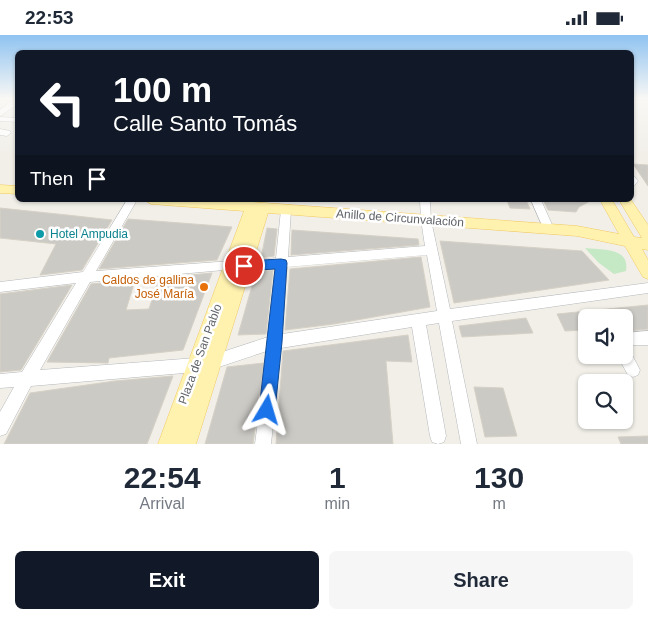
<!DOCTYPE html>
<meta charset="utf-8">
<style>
body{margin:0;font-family:Arial,sans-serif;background:#f6f6f7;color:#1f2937;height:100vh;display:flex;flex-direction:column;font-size:19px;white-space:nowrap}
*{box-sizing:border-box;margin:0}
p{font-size:16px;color:#747a83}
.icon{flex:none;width:28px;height:28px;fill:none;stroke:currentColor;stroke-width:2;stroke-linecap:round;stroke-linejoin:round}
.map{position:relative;height:409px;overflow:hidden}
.panel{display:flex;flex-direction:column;background:#fff;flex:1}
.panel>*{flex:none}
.banner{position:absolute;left:15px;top:15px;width:619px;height:152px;border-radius:8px;box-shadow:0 1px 4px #0004;background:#111827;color:#fff;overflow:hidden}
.tools{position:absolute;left:578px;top:274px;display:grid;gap:10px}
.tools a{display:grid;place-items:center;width:55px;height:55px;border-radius:8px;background:#fff;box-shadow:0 1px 4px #0004;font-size:25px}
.pin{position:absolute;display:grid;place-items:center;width:42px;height:42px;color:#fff;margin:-21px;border:2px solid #fff;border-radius:50%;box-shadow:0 1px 5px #0007}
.me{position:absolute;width:55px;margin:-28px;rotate:7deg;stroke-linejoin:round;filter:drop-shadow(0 0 4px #0008)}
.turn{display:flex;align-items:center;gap:18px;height:105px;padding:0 15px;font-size:22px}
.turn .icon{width:65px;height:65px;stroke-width:2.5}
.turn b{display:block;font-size:35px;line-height:42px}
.then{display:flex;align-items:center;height:48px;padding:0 15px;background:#0003;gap:10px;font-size:19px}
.eta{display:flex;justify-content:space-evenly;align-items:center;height:85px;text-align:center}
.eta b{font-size:30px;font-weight:700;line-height:35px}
.primary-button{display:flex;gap:10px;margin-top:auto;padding:10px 15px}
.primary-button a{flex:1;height:58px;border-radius:8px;background:#111827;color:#fff;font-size:20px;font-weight:700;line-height:58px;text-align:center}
.primary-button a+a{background:#f6f6f7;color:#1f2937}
.status{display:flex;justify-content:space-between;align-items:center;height:35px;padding:0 25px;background:#fff;direction:ltr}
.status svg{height:14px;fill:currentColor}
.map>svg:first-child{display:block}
.green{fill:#c5e8c5}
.building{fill:#cccac5;stroke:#d6d1c6}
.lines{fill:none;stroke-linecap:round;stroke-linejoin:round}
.minor-casing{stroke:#b5b8bc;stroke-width:1}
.major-casing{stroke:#f2c960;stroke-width:1}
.minor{fill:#fff;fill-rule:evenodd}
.major{fill:#fff2af;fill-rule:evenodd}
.route{fill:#1a73e8;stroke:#114b97}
.culture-dot{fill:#0f9aa8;stroke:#fff;stroke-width:2}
.food-dot{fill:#e8710a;stroke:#fff;stroke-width:2}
.labels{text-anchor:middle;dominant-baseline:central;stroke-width:5;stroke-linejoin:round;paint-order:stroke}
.street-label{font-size:12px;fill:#5f6368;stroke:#fff}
.culture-label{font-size:12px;fill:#0d838f;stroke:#fff;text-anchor:start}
.food-label{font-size:12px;fill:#c56008;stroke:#fff;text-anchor:end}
</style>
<div class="status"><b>22:53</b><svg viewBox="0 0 49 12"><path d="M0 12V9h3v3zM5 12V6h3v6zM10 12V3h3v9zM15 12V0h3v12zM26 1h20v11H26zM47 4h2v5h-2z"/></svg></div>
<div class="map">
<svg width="648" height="409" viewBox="0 0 648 409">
<rect width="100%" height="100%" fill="#f1efe8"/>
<path class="green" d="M585 213C602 215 630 212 626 236L614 239 599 228Z"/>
<g class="building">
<polygon points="633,129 648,130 648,151"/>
<polygon points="507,165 526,165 530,174 510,173"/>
<polygon points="543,165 592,165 579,172 576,177 548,175"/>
<polygon points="0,173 67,180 112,185 82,235 40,240 56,209 0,203"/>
<polygon points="128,184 207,190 232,192 217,225 99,234"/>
<polygon points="267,193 277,194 274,221 261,223"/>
<polygon points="292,195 418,204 419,210 291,220"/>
<polygon points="440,206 582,216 609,245 454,268"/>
<polygon points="421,222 430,272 334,289 285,295 290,234"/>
<polygon points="273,235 266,299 238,300 256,237"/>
<polygon points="212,238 183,315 109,323 108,328 47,327 91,249 135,245 126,275 149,274 159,243"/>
<polygon points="72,250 21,335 0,337 0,259"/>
<polygon points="648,270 648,294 629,296 627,292 624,292 624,282 586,282 586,295 565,296 557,279"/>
<polygon points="526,283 533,298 462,302 459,291"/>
<polygon points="408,300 412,327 386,326 393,409 276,409 283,316"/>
<polygon points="264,328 253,409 205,409 227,332"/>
<polygon points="173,341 147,409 4,409 30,358 115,346"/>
<polygon points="474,352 503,353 517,401 485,402"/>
<polygon points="648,401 648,409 621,409 618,402"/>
</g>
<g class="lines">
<g class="minor-casing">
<g id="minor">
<polygon points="15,63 18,63 18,69 0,81 0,75"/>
<rect x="631" y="63" width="17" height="2"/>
<polygon points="0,82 18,83 18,87 0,86"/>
<polygon points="0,94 10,96 11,98 7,101 0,100"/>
<polygon points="631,140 634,141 638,146 634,151 631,152"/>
<path d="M127 165H137L96 236 231 226 235 228 237 231 235 234 90 247 40 335 196 323 213 320 268 302 275 233 244 236 240 234 238 231 240 228 244 226 276 223 281 175 286 171 291 175 288 222 425 211 421 185 420 165H430L431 185 450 274 648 248V258L452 286 477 409H461L439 288 426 290 446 401 444 407 438 409 432 407 430 401 412 292 281 313 271 409H255L267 316 213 334 196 337 31 351 6 399 0 401V377L14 352 0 353V339L22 337 76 248 0 257V247L83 237ZM427 220 437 276 282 299 287 232Z"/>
<polygon points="531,165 541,165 554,194 553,197 545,197"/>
<polygon points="648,296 648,310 624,310 624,298"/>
<polygon points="624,312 629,314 640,335 638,340 633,342 628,340 617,320 624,320"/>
</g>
</g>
<g class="major-casing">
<g id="major">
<polygon points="0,150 18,151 18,159 0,158"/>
<polygon points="145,165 213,165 252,167 577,191 619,199 600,165 612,165 634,202 642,203 619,165 631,165 648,190 648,215 642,214 648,225 648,244 643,242 625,211 577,201 268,178 196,409 158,409 244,176 151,169"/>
</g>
</g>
<use href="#minor" class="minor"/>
<use href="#major" class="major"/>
</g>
<linearGradient id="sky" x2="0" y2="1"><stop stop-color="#8fc3f1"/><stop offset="0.53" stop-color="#f9f8f5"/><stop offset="1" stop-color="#f9f8f5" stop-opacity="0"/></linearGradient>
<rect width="648" height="120" fill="url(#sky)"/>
<polygon class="route" points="281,224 286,225 287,228 282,307 275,375 272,380 267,383 261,380 259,375 275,234 244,236 239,235 238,231 239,228 244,226"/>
<circle class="culture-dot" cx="40" cy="199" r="5"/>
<circle class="food-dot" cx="204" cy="252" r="5"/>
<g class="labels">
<g class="street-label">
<text transform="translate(400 183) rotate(4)">Anillo de Circunvalación</text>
<text transform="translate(200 319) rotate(-70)">Plaza de San Pablo</text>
</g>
<g class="culture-label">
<text x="50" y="199">Hotel Ampudia</text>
</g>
<g class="food-label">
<text x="194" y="245">Caldos de gallina<tspan x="194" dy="14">José María</tspan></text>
</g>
</g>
</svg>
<div class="tools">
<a><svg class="icon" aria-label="sound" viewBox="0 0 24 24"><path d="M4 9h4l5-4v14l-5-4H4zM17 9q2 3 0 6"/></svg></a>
<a><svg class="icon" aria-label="search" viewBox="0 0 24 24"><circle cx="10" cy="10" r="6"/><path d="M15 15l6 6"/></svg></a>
</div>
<div class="pin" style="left:244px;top:231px;background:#d93025"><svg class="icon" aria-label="arrive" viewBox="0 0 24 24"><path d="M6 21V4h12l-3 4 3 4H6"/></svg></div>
<svg class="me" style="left:267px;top:375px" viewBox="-20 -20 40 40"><path d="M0-17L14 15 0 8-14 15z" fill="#1a73e8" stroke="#fff" stroke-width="4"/></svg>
<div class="banner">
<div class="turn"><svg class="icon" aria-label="left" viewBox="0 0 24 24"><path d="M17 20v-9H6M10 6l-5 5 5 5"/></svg><div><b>100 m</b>Calle Santo Tomás</div></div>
<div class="then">Then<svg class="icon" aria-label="arrive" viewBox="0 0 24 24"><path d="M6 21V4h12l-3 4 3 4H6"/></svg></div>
</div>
</div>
<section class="panel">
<div class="eta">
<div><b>22:54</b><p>Arrival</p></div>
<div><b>1</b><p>min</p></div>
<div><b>130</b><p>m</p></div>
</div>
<div class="primary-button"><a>Exit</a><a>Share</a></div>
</section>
